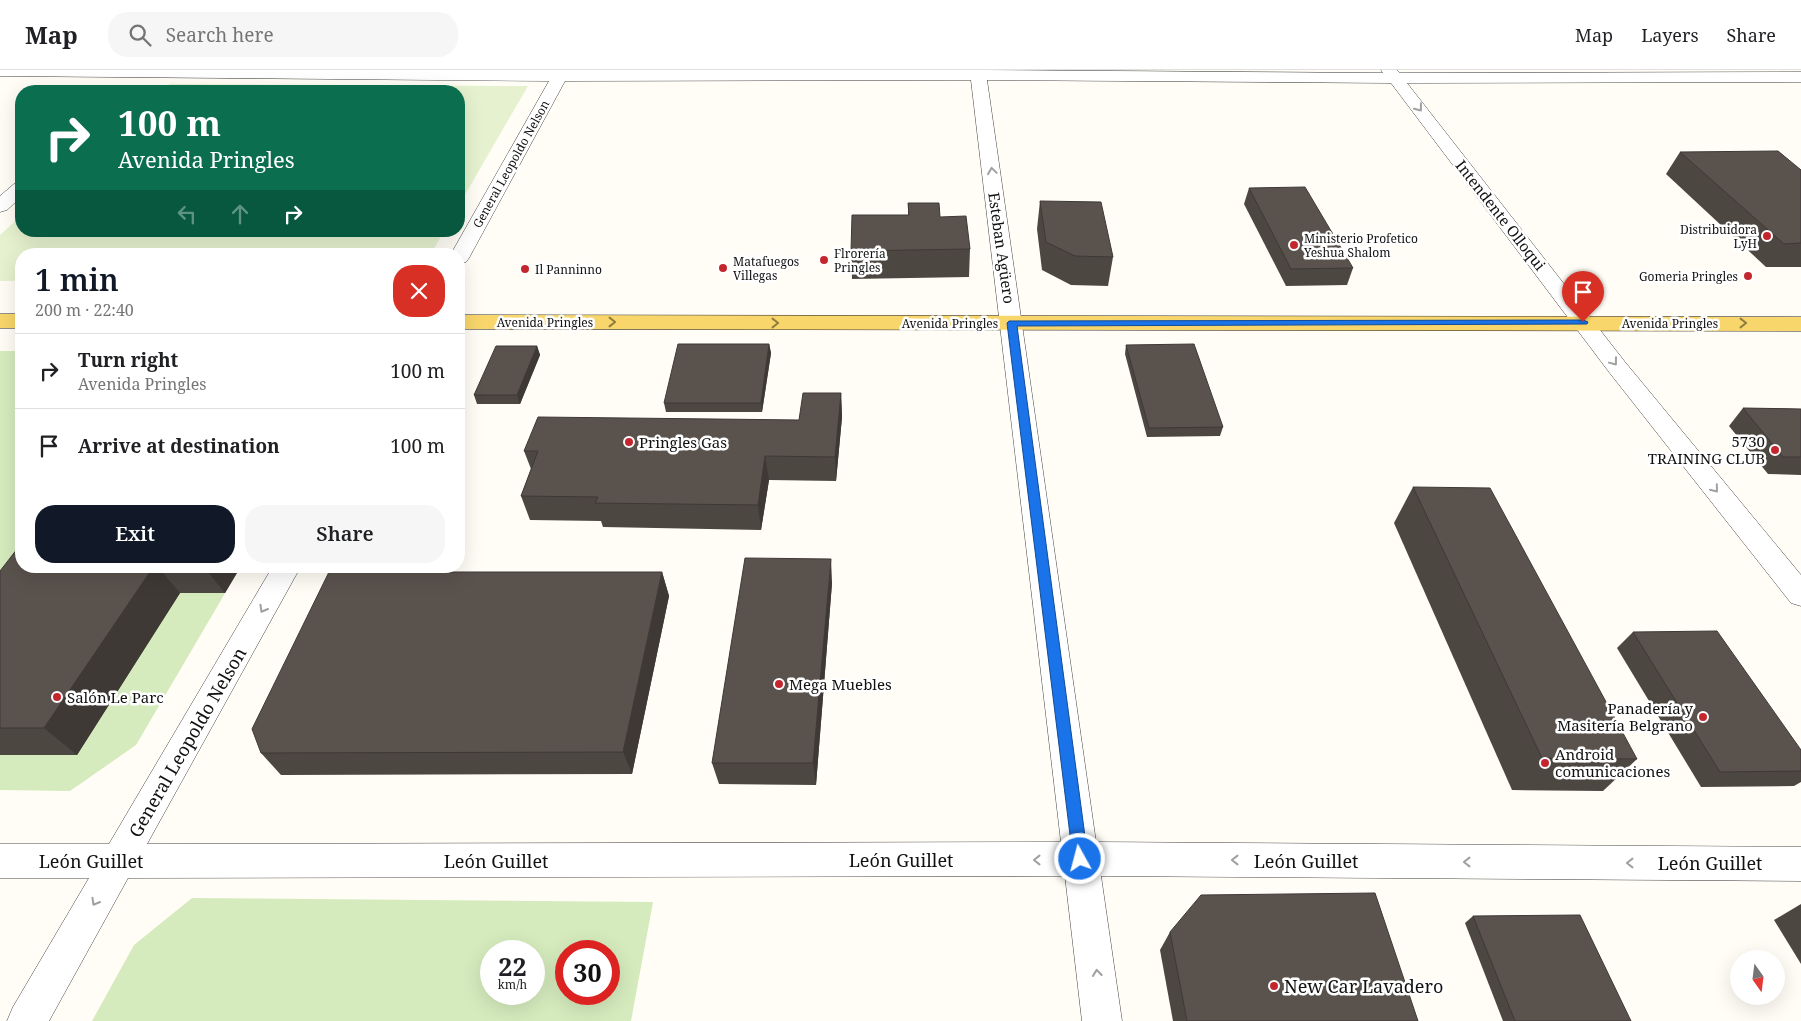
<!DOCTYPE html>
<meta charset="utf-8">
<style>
body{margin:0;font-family:"Noto Serif",serif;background:#f6f6f6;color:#202124;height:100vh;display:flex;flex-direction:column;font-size:19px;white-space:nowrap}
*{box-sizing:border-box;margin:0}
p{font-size:16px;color:#757577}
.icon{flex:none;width:28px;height:28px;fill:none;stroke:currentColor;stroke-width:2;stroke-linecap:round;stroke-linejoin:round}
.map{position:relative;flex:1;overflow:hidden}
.side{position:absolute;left:15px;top:178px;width:450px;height:325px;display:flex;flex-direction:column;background:#fff;border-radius:20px;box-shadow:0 5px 20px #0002}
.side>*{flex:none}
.top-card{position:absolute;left:15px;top:15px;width:450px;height:152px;border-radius:20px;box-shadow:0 5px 20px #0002;background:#0b6e4f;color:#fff;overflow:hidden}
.needle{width:32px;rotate:166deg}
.buttons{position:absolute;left:1730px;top:880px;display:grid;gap:10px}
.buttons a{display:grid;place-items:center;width:55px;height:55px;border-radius:50%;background:#fff;box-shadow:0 5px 20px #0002;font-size:25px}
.speed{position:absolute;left:480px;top:870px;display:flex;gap:10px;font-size:25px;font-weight:700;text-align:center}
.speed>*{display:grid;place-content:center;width:65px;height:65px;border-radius:50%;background:#fff;box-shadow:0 5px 20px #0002;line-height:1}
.speed small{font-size:12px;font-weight:400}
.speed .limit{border:8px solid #d22;background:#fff;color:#111}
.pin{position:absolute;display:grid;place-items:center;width:42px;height:42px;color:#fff;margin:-51px -21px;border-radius:50% 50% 50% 0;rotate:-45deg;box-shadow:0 0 5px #0007}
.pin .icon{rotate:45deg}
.me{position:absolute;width:55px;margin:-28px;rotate:353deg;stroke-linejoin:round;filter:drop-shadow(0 0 4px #0008)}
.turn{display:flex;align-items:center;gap:18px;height:105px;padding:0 20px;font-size:22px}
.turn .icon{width:65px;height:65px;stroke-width:2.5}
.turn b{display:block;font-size:35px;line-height:42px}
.lanes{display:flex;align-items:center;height:48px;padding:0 20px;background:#0003;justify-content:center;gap:25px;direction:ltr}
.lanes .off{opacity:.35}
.round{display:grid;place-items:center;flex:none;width:52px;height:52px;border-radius:20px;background:#f6f6f6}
.head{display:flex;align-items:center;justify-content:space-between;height:85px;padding:0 20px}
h1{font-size:30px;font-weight:600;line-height:38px;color:#111827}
.button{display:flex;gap:10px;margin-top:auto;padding:10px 20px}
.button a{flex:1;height:58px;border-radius:20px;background:#111827;color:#fff;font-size:20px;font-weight:600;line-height:58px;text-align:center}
.button a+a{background:#f6f6f6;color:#202124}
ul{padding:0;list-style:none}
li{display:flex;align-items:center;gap:15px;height:75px;padding:0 20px;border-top:1px solid #e0e0e0}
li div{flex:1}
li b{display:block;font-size:19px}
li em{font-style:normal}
header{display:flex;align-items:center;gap:30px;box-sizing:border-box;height:70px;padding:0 25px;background:#fff;border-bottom:1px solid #e0e0e0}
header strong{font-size:24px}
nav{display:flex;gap:28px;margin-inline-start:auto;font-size:18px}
.search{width:350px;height:45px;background:#f6f6f6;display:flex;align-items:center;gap:12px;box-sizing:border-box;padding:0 18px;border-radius:20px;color:#757577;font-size:19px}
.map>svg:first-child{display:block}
.green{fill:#d5ebbd;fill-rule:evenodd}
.pitch{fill:#e6f2cf}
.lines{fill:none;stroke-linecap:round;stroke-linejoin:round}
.minor-casing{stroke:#444;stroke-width:1}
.major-casing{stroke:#222;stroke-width:1}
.minor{fill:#fff;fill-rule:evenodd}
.major{fill:#f9d66b;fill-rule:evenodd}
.wall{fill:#4d4742}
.shaded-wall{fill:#3f3936}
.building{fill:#5a524d;stroke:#3f3936}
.oneway{stroke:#a0a0a0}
.oneway2{stroke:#917d42}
.route{fill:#1a73e8;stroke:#114b97}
.poi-dot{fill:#c4262e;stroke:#fff;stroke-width:2}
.labels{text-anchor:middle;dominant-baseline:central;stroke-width:5;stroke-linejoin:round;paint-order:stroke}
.far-street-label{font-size:12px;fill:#111;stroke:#fff}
.far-poi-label{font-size:12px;fill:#111;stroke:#fff;text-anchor:start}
.street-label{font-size:15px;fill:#111;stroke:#fff}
.poi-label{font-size:15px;fill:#111;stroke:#fff;text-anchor:start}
.near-street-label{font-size:18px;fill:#111;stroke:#fff}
.near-poi-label{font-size:18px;fill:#111;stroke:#fff;text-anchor:start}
</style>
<header>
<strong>Map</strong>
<div class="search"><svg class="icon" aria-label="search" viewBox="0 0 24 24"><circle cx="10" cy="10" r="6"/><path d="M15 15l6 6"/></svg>Search here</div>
<nav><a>Map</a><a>Layers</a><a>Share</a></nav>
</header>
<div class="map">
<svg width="1801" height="951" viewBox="0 0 1801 951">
<rect width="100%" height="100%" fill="#fffdf5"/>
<g class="green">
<polygon points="0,281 21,281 21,496 241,496 136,675 70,721 0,720"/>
<path d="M192 828 653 832 631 951H92L134 875ZM491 881H534V924H491ZM566 881H609V924H566Z"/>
</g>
<g class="pitch">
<polygon points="170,14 528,16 459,135 459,21 161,21"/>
<polygon points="21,146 21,161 444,161 431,184 21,184 21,211 0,211 0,165"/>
</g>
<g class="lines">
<g class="minor-casing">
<g id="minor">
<polygon points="0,0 986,0 1383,3 1381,0 1397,0 1400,3 1801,2 1801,12 1407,13 1625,292 1801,505 1801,536 1791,533 1609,302 1391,13 987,10 1096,772 1801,777 1801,811 1101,806 1122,951 1082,951 1065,806 128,808 49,951 7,951 13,937 89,808 0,808 0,774 109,774 273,496 301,496 147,774 1061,772 971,10 565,11 469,188 466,192 459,194 459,184 451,184 549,11 0,6"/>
<polygon points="21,112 21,127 7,140 0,142 0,126 14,114"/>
</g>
</g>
<g class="major-casing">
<g id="major">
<rect x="0" y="244" width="21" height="14"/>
<polygon points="459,245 1801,247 1801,261 459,259"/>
</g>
</g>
<use href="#minor" class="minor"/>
<use href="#major" class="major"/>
</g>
<g class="wall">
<polygon points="1680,82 1801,100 1801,197 1766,197 1666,104"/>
<polygon points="1249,118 1353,198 1347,215 1286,216 1244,134"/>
<polygon points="1040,131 1113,187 1108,216 1071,215 1042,200 1037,159"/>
<polygon points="908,133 940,147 970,179 969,207 852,209 851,181 908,145"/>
<polygon points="769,274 771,283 762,342 666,342 664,333"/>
<polygon points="1126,275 1223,357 1220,366 1147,367 1125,284"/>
<polygon points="537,276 540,285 520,334 477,334 474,325"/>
<polygon points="841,323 842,347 836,411 769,410 761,460 603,457 601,451 530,450 521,426 531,399 524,381 799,350"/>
<polygon points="1743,338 1801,339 1801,405 1768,404 1729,356"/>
<polygon points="1413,417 1637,689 1603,721 1512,720 1394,453"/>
<polygon points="21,496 241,496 225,523 180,523 77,685 0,685 0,501"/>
<polygon points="662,502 669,526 632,704 281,705 261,683"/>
<polygon points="832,513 816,715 719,714 712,693"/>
<polygon points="1633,562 1801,680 1801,712 1794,716 1701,717 1617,578"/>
<polygon points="1801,834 1801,894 1774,850"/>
<polygon points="1473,846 1631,951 1503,951 1465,853"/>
<polygon points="1170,862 1418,951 1173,951 1160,880"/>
</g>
<g class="shaded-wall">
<polygon points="769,274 771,283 762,342 761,333"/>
<polygon points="537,276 540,285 520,334 517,325"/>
<polygon points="841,323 842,347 836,411 835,387"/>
<polygon points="765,386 769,410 761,460 758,435"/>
<polygon points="831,489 832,513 816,715 813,693"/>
<polygon points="154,496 157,496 180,523 77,685 44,658"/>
<polygon points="203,496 241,496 225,523"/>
<polygon points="662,502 669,526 632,704 623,682"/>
</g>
<g class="building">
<polygon points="1778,81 1801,100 1801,173 1784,174 1680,82"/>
<polygon points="1305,117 1353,198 1291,199 1249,118"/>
<polygon points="1040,131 1101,132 1113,187 1075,186 1046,172"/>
<polygon points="908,133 939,133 940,147 966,146 970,179 851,181 852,145 909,145"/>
<polygon points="678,274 769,274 761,333 664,333"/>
<polygon points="1194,274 1223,357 1149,358 1126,275"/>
<polygon points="496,276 537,276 517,325 474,325"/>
<polygon points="803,323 841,323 835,387 765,386 758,435 595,433 598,427 521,426 538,381 524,381 538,347 799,350"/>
<polygon points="1743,338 1801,339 1801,387 1783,387"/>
<polygon points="1413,417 1490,418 1637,689 1542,688"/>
<polygon points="21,474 21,496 154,496 44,658 0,658 0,501"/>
<polygon points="745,488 831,489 813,693 712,693"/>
<polygon points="329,502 662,502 623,682 261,683 252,659"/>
<polygon points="1717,561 1801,680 1801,701 1720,702 1633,562"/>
<polygon points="1375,823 1418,951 1187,951 1170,862 1201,825"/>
<polygon points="1580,845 1631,951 1515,951 1473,846"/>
</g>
<defs><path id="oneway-chevron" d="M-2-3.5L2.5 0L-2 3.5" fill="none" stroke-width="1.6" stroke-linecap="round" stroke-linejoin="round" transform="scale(1.25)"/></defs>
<g class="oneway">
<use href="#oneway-chevron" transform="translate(1419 38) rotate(52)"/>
<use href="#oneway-chevron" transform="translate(992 101) rotate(-98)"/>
<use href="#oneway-chevron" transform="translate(1614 292) rotate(53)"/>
<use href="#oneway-chevron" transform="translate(1715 419) rotate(51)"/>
<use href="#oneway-chevron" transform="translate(263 539) rotate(120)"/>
<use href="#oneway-chevron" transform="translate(1037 790) rotate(180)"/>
<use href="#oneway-chevron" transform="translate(1235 790) rotate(-180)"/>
<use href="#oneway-chevron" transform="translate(1467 792) rotate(-180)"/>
<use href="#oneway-chevron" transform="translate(1630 793) rotate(-180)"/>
<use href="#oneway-chevron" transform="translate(95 832) rotate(120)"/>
<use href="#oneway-chevron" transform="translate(1097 903) rotate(-96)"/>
</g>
<g class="oneway2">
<use href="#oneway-chevron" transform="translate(612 252)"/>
<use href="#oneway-chevron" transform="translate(775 253)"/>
<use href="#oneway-chevron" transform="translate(1743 253)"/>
</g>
<polygon class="route" points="1583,250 1588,252 1587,254 1017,256 1088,789 1085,794 1080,796 1075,794 1073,789 1007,253 1009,251"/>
<g class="poi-dot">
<circle cx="1767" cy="166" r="5"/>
<circle cx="1294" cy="175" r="5"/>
<circle cx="824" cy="190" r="5"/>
<circle cx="723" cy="198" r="5"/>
<circle cx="525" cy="199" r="5"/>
<circle cx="1748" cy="206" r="5"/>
<circle cx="629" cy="372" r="5"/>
<circle cx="1775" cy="380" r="5"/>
<circle cx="779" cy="614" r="5"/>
<circle cx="57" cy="627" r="5"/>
<circle cx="1703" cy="647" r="5"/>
<circle cx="1545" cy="693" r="5"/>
<circle cx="1274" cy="916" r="5"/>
</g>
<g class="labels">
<g class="far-street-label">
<text transform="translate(511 94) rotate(-61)">General Leopoldo Nelson</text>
<text x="545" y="252">Avenida Pringles</text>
<text x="950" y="253">Avenida Pringles</text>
<text x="1670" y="253">Avenida Pringles</text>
</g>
<g class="far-poi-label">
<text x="1757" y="159" text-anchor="end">Distribuidora<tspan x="1757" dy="14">LyH</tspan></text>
<text x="1304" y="168">Ministerio Profetico<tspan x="1304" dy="14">Yeshua Shalom</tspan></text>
<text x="834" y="183">Flrorería<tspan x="834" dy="14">Pringles</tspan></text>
<text x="733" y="191">Matafuegos<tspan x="733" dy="14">Villegas</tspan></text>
<text x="535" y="199">Il Panninno</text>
<text x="1738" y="206" text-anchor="end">Gomeria Pringles</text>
</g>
<g class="street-label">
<text transform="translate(1501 145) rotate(52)">Intendente Olloqui</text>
<text transform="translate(1002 178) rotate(82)">Esteban Agüero</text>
</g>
<g class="poi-label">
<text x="1765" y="371" text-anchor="end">5730<tspan x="1765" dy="17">TRAINING CLUB</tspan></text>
<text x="639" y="372">Pringles Gas</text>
<text x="789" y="614">Mega Muebles</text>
<text x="67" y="627">Salón Le Parc</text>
<text x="1693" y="638" text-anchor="end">Panadería y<tspan x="1693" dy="17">Masitería Belgrano</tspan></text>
<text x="1555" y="684">Android<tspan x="1555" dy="17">comunicaciones</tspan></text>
</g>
<g class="near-street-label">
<text transform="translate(187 672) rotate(-60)">General Leopoldo Nelson</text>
<text x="901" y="790">León Guillet</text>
<text x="91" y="791">León Guillet</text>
<text x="496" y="791">León Guillet</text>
<text x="1306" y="791">León Guillet</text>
<text x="1710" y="793">León Guillet</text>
</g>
<g class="near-poi-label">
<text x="1284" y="916">New Car Lavadero</text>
</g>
</g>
</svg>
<div class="buttons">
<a><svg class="needle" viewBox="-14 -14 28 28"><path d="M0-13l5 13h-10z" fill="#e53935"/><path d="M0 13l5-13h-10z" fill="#757577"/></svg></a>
</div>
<div class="speed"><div>22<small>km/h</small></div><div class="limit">30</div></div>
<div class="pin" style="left:1583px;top:252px;background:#d93025"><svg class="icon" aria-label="arrive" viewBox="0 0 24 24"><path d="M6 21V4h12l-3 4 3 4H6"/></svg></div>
<svg class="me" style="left:1080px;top:789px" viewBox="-20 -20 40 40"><circle r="17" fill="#1a73e8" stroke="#fff" stroke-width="3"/><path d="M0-11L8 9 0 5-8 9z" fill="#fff"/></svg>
<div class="top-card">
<div class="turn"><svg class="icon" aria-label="right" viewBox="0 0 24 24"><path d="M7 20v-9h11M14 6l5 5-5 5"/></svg><div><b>100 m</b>Avenida Pringles</div></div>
<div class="lanes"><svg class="icon off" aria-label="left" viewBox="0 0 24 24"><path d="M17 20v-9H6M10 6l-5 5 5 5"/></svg><svg class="icon off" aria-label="ahead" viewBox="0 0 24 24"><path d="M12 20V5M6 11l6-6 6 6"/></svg><svg class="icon" aria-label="right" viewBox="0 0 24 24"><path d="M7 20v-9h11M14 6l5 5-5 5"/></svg></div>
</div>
<section class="side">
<div class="head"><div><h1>1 min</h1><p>200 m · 22:40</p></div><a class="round" style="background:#d93025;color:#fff"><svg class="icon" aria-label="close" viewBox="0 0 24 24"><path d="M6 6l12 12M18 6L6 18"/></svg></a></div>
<ul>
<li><svg class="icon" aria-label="right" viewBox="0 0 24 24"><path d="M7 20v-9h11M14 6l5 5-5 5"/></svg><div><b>Turn right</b><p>Avenida Pringles</p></div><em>100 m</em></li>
<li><svg class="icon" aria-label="arrive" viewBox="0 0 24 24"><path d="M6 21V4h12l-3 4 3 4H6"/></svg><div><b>Arrive at destination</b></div><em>100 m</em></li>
</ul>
<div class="button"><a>Exit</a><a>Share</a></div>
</section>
</div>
